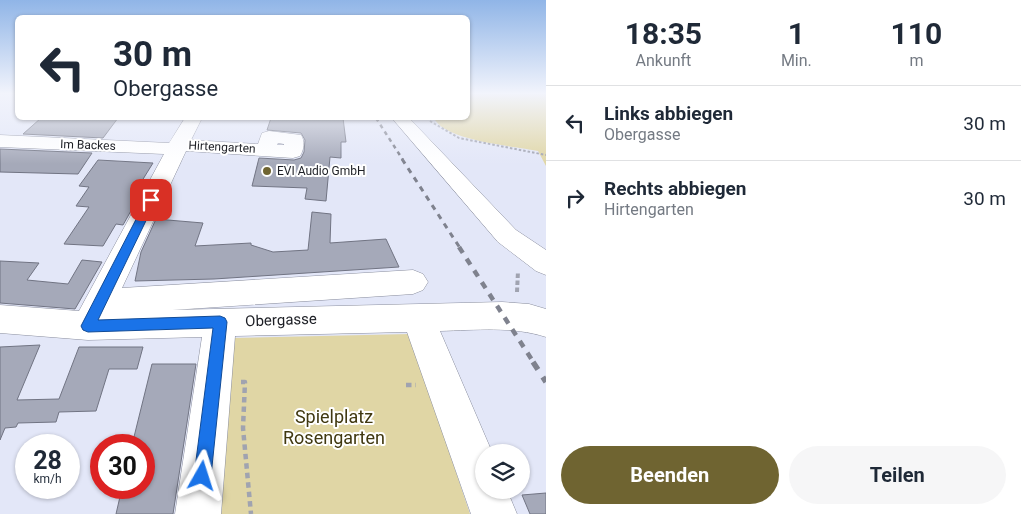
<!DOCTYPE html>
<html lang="de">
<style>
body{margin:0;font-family:Roboto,sans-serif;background:#f6f6f7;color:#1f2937;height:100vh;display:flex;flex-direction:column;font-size:19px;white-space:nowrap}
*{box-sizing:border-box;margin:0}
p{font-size:16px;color:#747a83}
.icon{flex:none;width:28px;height:28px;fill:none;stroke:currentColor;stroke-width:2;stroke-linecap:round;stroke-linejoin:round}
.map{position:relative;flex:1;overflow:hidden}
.sheet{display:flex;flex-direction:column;background:#fff;width:475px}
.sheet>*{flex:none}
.guide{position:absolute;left:15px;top:15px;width:455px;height:105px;border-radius:8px;box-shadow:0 1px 4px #0004;background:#fff;color:#1f2937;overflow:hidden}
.controls{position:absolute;left:475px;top:444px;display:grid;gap:10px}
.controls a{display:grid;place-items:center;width:55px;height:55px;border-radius:50%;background:#fff;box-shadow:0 1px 4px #0004;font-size:25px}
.speed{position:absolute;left:15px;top:434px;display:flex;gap:10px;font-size:25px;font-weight:700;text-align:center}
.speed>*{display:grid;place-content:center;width:65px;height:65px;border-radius:50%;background:#fff;box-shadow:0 1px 4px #0004;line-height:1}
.speed small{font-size:12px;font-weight:400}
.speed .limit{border:8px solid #d22;background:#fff;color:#111}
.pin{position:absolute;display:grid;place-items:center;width:42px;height:42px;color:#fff;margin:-21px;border-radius:10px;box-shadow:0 2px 8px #0006}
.me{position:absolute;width:55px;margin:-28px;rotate:6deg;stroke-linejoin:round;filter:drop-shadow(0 0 4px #0008)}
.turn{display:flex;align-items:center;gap:18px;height:105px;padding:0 15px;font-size:22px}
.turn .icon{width:65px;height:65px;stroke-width:2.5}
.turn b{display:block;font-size:35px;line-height:42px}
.eta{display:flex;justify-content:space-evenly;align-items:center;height:85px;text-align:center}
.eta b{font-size:30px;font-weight:700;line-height:35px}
.action{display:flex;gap:10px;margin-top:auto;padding:10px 15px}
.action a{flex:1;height:58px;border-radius:30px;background:#6f6431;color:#fff;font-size:20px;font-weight:700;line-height:58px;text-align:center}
.action a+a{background:#f6f6f7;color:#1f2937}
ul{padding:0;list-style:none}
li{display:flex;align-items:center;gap:15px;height:75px;padding:0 15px;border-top:1px solid #e0e1e3}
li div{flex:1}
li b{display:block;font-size:19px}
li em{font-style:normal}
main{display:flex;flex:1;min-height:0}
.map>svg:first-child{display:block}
.green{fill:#e0d6a5}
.building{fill:#a5a9b9;stroke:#717483}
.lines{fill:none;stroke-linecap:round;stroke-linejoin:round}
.minor-casing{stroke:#8a8e9e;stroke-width:1}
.path-far2{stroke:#a0a3b0;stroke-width:2;stroke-dasharray:2.5 2;stroke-linecap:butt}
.path-far1{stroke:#a0a3b0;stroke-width:4;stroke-dasharray:4.5 2.5;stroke-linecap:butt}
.path{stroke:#a0a3b0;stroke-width:4.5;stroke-dasharray:5.5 4;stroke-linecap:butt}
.minor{fill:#fff;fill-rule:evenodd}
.rail-far3{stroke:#7f828e;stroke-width:2.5;stroke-dasharray:4 4;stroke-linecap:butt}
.rail-far2{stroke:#7f828e;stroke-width:3;stroke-dasharray:5.5 5.5;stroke-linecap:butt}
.rail-far1{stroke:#7f828e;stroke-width:4.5;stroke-dasharray:7 7;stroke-linecap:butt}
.rail{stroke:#7f828e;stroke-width:5.5;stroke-dasharray:9 9;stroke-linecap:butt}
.route{fill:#1a73e8;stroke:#114b97}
.poi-dot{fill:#6f6431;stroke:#fff;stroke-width:2}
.labels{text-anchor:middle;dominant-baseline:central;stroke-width:4;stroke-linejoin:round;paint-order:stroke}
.far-street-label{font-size:12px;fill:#1d1f25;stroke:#fff}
.far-poi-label{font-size:12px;fill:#1d1f25;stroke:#fff;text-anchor:start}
.street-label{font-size:15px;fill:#1d1f25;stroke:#fff}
.near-park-label{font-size:18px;fill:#403810;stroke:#fff}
</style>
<main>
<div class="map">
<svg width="546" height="514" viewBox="0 0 546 514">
<rect width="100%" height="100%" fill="#e3e7f8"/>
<g class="green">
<path d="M468 93H546V166L538 151C515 146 444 141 434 118H468Z"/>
<polygon points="410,334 470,514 217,514 232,338"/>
</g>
<g class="building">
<polygon points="41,118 118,118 103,138 23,134"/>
<polygon points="271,118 343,118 346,142 341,142 341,158 330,157 326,201 305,199 307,188 252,186 259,158 294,160 301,158 304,152 305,140 301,133 267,130"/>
<polygon points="0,149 92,153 78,174 0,172"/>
<polygon points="98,160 153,163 140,184 146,184 123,225 116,224 103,246 64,244 89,207 76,206 89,187 79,186"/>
<polygon points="312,212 331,214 330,243 386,239 399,267 214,279 135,281 141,252 156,219 203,223 195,246 251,243 251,245 273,252 308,250"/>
<polygon points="82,260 102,262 75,309 0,303 0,261 39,263 27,280 68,284"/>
<polygon points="40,345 17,400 59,399 79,347 143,347 137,369 109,369 96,411 59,412 56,422 18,423 16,427 5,428 0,440 0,347"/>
<polygon points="152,364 196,364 173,514 116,514 122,488 144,488 144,445 132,445"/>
<polygon points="546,493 546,514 530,514 522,495"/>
</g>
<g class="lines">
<g class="minor-casing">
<g id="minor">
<path d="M185 118H202L191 140 258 144 262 133 269 131 301 135C305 141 304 150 300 156L293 158 186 151 122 288 413 270 423 274 428 282 423 290 413 294 172 310 502 302 529 304 546 309V337C512 326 476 330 440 331L492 452H484V490H507L517 514H471L407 332 235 336 221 514H175L202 337 88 340 0 333V305L79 311 164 154 0 147V135L169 143ZM278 143 284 144V145H277Z"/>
<polygon points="392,118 409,118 516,230 546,250 546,275 536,271 498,242"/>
</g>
</g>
<polyline class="path-far2" points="430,121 459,138 546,155"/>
<polyline class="path-far1" points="517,292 518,271"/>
<g class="path">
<polyline points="241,382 245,382 243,428 251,514"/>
<polyline points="406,385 416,385"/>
</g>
<use href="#minor" class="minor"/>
<polyline class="rail-far3" points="376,118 403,160"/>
<polyline class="rail-far2" points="402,159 460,248"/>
<polyline class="rail-far1" points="459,247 534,363"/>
<polyline class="rail" points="533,362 546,382"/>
</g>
<linearGradient id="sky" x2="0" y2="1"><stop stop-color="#90b5e7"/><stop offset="0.57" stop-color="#f2f4fc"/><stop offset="1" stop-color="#f2f4fc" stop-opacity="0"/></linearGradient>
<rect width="546" height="164" fill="url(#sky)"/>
<polygon class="route" points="151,197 156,200 98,320 220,316 225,318 227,322 211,476 209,483 202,485 196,483 194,476 213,328 88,332 83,330 81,326 146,200"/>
<circle class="poi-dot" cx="267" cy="171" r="5"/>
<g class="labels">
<g class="far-street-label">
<text transform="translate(88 145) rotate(2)">Im Backes</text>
<text transform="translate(222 147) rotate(3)">Hirtengarten</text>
</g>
<g class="far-poi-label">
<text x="277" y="171">EVI Audio GmbH</text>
</g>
<g class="street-label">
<text transform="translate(281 320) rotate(-2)">Obergasse</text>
</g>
<g class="near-park-label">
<text x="334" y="416">Spielplatz<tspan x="334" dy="21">Rosengarten</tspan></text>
</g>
</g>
</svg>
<div class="controls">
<a><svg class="icon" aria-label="layers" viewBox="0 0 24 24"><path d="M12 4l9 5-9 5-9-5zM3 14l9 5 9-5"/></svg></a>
</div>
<div class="speed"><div>28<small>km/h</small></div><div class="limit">30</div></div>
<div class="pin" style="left:151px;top:200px;background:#d93025"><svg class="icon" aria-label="arrive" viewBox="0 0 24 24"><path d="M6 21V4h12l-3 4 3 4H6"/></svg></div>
<svg class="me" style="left:202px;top:476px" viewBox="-20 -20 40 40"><path d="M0-17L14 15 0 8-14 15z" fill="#1a73e8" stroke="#fff" stroke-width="4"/></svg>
<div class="guide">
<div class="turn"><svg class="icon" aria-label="left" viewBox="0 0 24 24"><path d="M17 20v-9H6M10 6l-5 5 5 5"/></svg><div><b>30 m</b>Obergasse</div></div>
</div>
</div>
<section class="sheet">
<div class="eta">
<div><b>18:35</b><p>Ankunft</p></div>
<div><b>1</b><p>Min.</p></div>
<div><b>110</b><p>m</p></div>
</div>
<ul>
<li><svg class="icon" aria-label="left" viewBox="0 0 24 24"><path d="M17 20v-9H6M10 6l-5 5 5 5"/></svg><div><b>Links abbiegen</b><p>Obergasse</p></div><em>30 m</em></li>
<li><svg class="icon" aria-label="right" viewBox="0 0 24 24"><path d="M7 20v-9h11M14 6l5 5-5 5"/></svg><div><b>Rechts abbiegen</b><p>Hirtengarten</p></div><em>30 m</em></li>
</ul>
<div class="action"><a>Beenden</a><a>Teilen</a></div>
</section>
</main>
